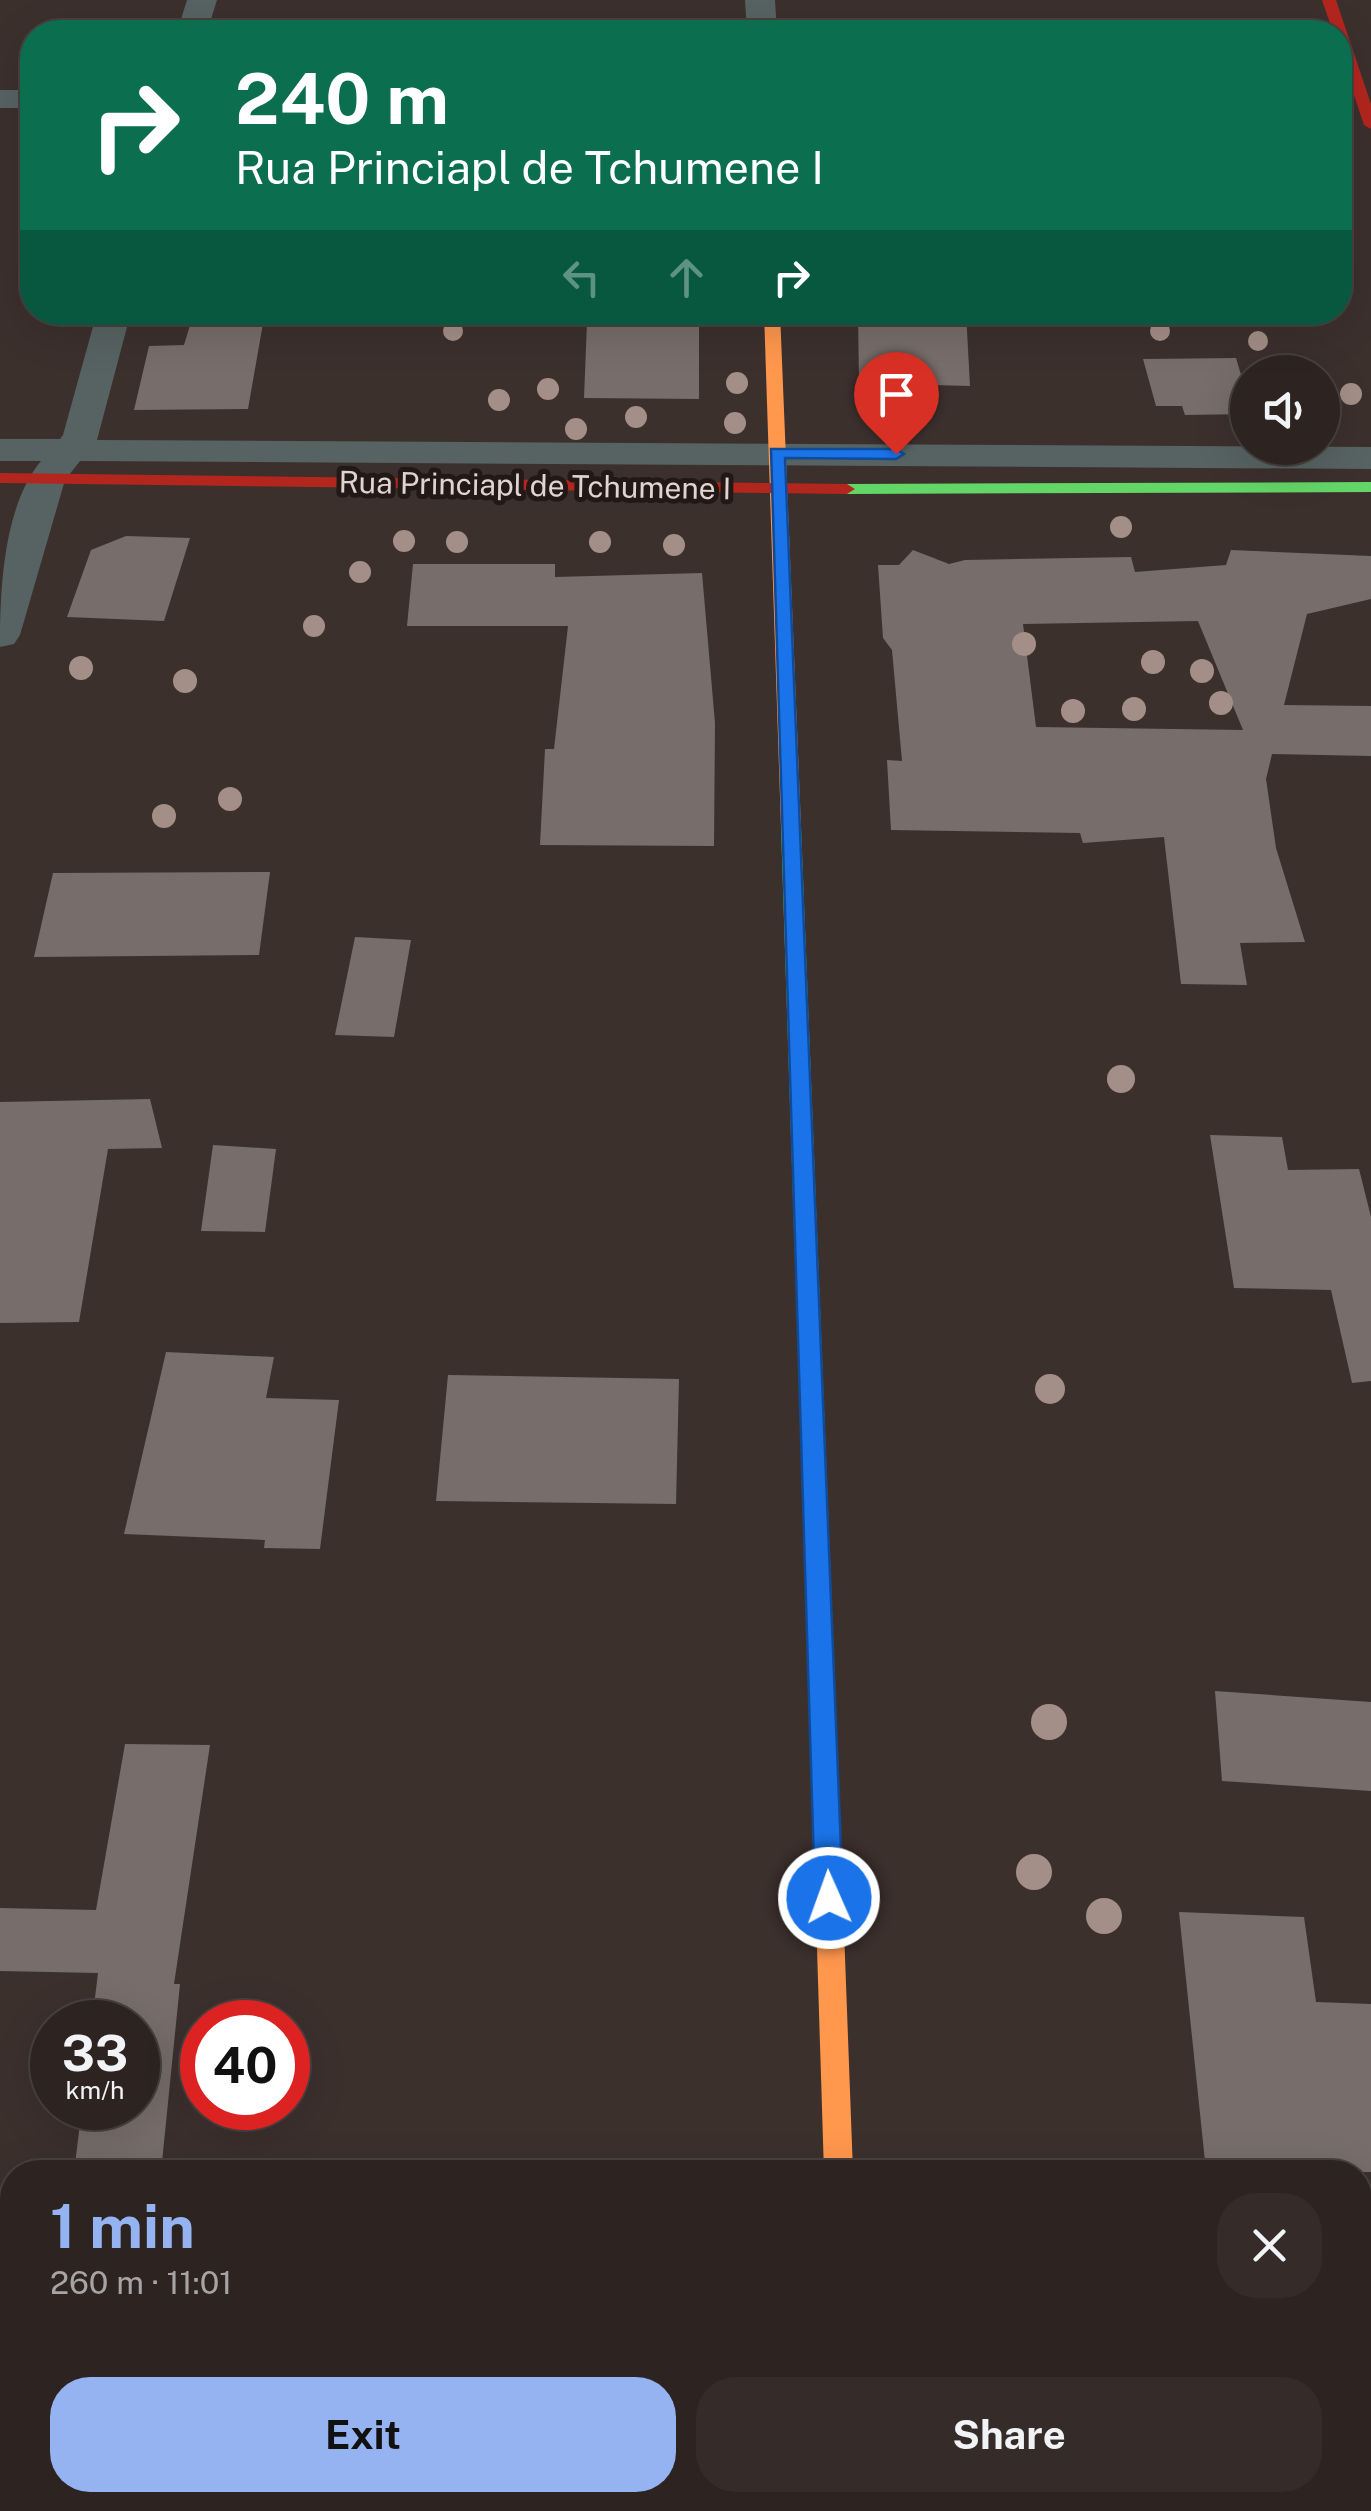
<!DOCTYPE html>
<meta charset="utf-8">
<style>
body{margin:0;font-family:"Public Sans",sans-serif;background:#352c2a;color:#f1f3f6;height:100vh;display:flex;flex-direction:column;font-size:38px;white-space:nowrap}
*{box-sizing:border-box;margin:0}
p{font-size:32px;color:#a7a4a5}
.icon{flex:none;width:55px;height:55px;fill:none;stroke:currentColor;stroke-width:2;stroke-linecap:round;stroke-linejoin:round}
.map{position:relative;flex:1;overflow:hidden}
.details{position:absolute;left:0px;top:2160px;width:1372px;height:352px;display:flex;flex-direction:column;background:#2d2422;border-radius:40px 40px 0 0;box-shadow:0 10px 40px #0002,0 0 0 2px #484140}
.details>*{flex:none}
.banner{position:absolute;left:20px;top:20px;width:1332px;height:305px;border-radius:40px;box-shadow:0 10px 40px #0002,0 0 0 2px #484140;background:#0b6e4f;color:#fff;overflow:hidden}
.tools{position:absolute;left:1230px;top:355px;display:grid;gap:20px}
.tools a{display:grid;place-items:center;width:110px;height:110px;border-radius:50%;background:#2d2422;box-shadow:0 10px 40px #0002,0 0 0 2px #484140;font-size:50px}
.speed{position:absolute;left:30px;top:2000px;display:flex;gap:20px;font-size:50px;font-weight:700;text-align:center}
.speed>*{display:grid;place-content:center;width:130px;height:130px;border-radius:50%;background:#2d2422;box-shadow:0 10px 40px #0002,0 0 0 2px #484140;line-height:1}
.speed small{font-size:25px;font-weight:400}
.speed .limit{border:15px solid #d22;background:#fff;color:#111}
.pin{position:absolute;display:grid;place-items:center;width:85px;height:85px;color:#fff;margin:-102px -42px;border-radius:50% 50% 50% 0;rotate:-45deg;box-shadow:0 0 10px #0007}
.pin .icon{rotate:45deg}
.me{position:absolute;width:110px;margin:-55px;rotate:358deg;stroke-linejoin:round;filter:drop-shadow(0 0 8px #0008)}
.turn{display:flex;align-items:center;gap:35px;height:210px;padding:0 50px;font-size:45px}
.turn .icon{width:130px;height:130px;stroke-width:2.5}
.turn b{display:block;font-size:70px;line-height:85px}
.lanes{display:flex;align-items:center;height:95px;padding:0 50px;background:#0003;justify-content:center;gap:50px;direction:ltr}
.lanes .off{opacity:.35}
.round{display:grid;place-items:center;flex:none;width:105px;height:105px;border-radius:40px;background:#352c2a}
.headline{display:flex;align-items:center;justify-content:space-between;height:170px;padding:0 50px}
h1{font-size:60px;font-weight:700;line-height:75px;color:#95b2f1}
.action{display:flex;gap:20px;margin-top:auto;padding:20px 50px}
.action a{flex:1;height:115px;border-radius:40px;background:#95b2f1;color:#111;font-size:40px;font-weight:700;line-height:115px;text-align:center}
.action a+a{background:#352c2a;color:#f1f3f6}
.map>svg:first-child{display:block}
.building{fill:#776d6a;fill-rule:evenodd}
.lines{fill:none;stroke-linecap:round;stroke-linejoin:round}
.street{fill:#576362;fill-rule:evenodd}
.fast{fill:#63d668;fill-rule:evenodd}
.slow{fill:#ff974d;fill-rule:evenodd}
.jam{fill:#b3261e;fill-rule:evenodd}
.tree{fill:#a48f88}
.route{fill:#1a73e8;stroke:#114b97;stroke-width:2.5}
.labels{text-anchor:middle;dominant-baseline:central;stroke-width:10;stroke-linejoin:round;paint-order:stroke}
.far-street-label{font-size:30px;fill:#e1d3cf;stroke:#221815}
</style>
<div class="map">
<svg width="1371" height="2511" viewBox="0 0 1371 2511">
<rect width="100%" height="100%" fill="#3c302d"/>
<g class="building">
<polygon points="194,312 265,312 248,409 134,410 149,346 184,345"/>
<polygon points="626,312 699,312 699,399 584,398 587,322 624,317"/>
<polygon points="858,312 966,312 970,386 859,383"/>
<polygon points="1236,358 1248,398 1248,414 1185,415 1182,406 1156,406 1143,359"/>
<polygon points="126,536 190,538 164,621 67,617 91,550"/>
<path d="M913 550 949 564 965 560 1131 557 1135 572 1226 565 1231 550 1371 556V599L1307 614 1284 705 1371 706V756L1272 754 1266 779 1276 848 1305 942 1240 943 1247 985 1181 984 1164 837 1083 843 1080 833 891 830 887 760 902 761 892 650 883 638 878 565H899ZM1198 621 1243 730 1036 727 1023 624Z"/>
<polygon points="413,564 555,564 555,577 702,573 715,723 714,846 540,845 545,749 554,749 568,626 407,626"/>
<polygon points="270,872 259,955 34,957 53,873"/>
<polygon points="355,937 411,940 394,1037 335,1035"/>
<polygon points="150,1099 162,1148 108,1149 79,1322 0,1323 0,1102"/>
<polygon points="1210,1135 1282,1137 1288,1170 1359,1169 1371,1217 1371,1381 1352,1383 1331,1290 1234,1288"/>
<polygon points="213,1145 276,1149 265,1232 201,1231"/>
<polygon points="166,1352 274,1357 266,1398 339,1400 320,1549 264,1548 265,1540 124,1534"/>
<polygon points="448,1375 679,1379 676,1504 436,1501"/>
<polygon points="1215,1691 1371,1702 1371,1791 1222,1781"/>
<polygon points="125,1744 210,1745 174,1984 180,1984 161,2172 74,2172 82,2108 138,2108 138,2022 92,2022 98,1973 0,1971 0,1908 96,1910"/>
<polygon points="1179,1912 1304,1917 1316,2002 1371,2004 1371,2172 1206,2171"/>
</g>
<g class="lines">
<g class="street">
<polygon points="187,0 217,0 207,32 177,32"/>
<polygon points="745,0 775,0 777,32 747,32"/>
<rect x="0" y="90" width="32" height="18"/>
<path d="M97 312H131L97 440 1371 447V469L80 461 65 480 20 635 14 644 0 647C0 590 3 507 41 461H0V439H60L63 435Z"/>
<polygon points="1360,2228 1371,2229 1371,2295 1360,2294"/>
<rect x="814" y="2500" width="70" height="11"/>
</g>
<g class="fast">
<polygon points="1371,482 1371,492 847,494 839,489 847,484"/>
<polygon points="791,820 801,827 834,1661 830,1669 821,1672 812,1669 808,1661 781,827"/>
</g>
<g class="slow">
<polygon points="764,312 780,312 801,827 791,834 781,827"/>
<polygon points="821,1650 830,1653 834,1661 853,2172 824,2172 808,1661 812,1653"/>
</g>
<g class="jam">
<polygon points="1322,0 1336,0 1371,104 1371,129 1364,125 1340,53 1340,32 1333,32"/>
<polygon points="0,473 847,484 855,489 847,494 0,483"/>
</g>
</g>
<g class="tree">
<circle cx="453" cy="331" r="10"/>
<circle cx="1160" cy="331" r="10"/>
<circle cx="1258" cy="341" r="10"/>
<circle cx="737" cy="383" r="11"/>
<circle cx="548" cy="389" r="11"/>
<circle cx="1351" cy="394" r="11"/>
<circle cx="499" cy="400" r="11"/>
<circle cx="636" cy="417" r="11"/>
<circle cx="735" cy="423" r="11"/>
<circle cx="576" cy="429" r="11"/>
<circle cx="1121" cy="527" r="11"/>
<circle cx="404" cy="541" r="11"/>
<circle cx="457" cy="542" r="11"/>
<circle cx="600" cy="542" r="11"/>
<circle cx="674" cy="545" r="11"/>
<circle cx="360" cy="572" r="11"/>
<circle cx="314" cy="626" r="11"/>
<circle cx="1024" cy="644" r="12"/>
<circle cx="1153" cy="662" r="12"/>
<circle cx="81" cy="668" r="12"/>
<circle cx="1202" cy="671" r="12"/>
<circle cx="185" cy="681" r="12"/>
<circle cx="1221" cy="703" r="12"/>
<circle cx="1134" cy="709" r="12"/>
<circle cx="1073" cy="711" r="12"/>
<circle cx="230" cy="799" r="12"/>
<circle cx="164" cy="816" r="12"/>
<circle cx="1121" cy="1079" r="14"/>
<circle cx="1050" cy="1389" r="15"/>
<circle cx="1049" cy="1722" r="18"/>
<circle cx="1034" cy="1872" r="18"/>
<circle cx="1104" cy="1916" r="18"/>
</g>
<polygon class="route" points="771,449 896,449 904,454 896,459 785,458 843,1898 839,1908 829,1912 819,1908 815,1898"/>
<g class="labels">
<g class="far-street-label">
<text transform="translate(535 485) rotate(1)">Rua Princiapl de Tchumene I</text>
</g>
</g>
</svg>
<div class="tools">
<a><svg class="icon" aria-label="sound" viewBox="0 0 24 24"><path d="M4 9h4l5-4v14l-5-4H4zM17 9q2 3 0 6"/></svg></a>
</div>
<div class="speed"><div>33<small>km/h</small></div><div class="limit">40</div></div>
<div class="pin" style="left:896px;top:454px;background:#d93025"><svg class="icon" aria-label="arrive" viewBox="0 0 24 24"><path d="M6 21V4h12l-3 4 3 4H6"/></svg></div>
<svg class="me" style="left:829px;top:1898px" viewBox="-20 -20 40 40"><circle r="17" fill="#1a73e8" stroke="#fff" stroke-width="3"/><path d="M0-11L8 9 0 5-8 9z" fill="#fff"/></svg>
<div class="banner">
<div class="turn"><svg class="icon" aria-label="right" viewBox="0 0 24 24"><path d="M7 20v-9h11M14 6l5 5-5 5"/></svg><div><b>240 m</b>Rua Princiapl de Tchumene I</div></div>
<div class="lanes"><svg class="icon off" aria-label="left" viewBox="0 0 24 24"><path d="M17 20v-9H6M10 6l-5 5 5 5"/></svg><svg class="icon off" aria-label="ahead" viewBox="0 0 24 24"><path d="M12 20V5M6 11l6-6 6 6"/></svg><svg class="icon" aria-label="right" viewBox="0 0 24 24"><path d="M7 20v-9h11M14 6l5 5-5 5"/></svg></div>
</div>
<section class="details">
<div class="headline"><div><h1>1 min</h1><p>260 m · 11:01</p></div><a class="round"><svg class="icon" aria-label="close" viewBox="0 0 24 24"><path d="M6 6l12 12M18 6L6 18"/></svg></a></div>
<div class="action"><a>Exit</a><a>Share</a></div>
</section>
</div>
